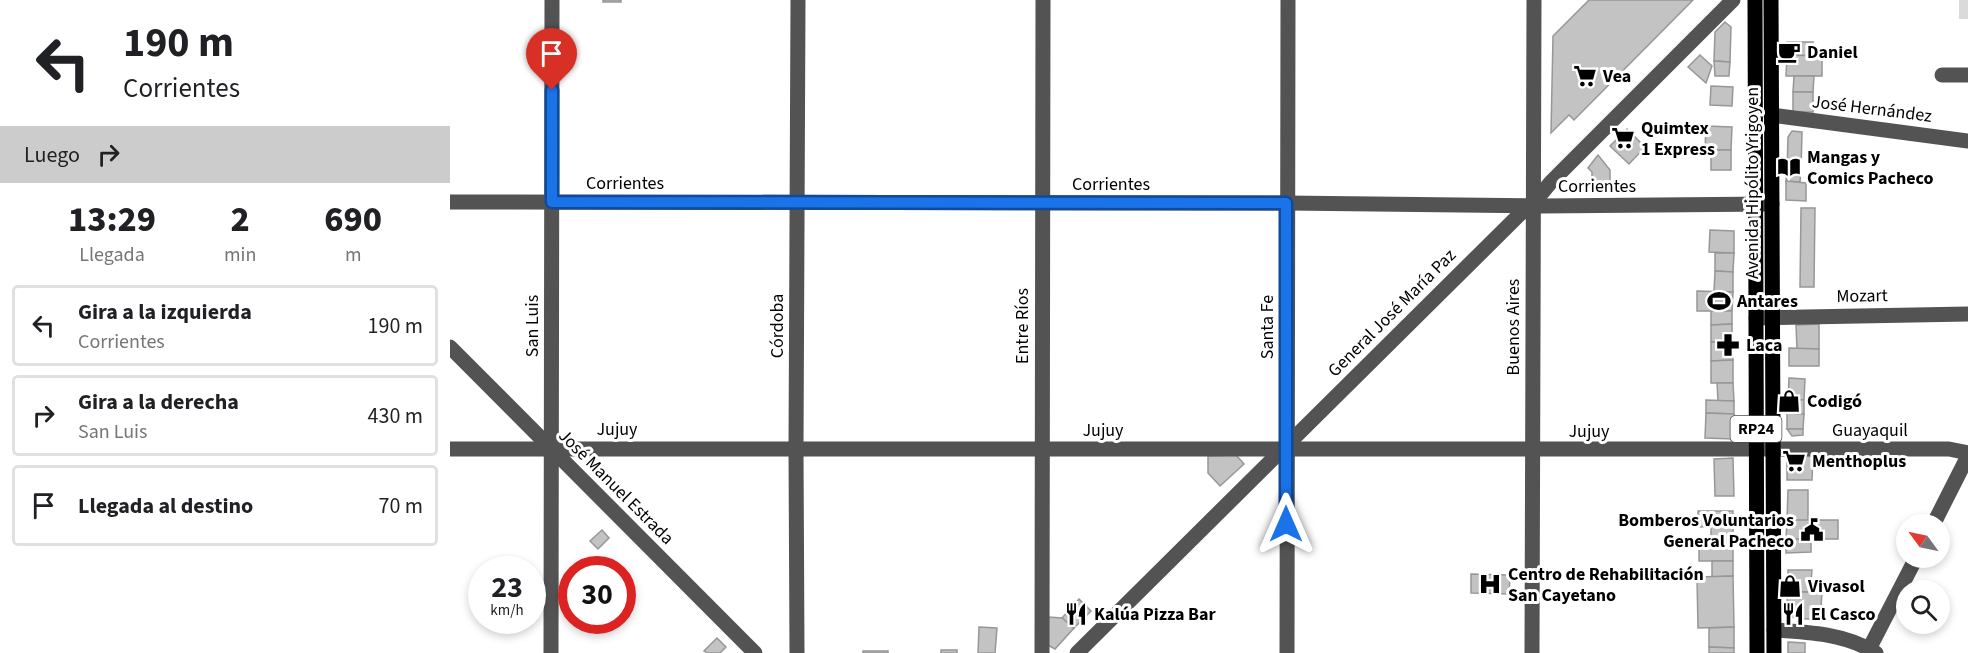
<!DOCTYPE html>
<html lang="es">
<meta charset="utf-8">
<style>
body{margin:0;font-family:"Source Sans 3",sans-serif;background:#f2f2f2;color:#202124;height:100vh;display:flex;flex-direction:column;font-size:22px;white-space:nowrap}
*{box-sizing:border-box;margin:0}
p{font-size:20px;color:#757577}
.icon{flex:none;width:33px;height:33px;fill:none;stroke:currentColor;stroke-width:2;stroke-linecap:round;stroke-linejoin:round}
.map{position:relative;flex:1;overflow:hidden}
.sheet{display:flex;flex-direction:column;background:#fff;width:450px}
.sheet>*{flex:none}
.banner{background:#fff;color:#202124;overflow:hidden}
.needle{width:39px;rotate:303deg}
.tools{position:absolute;left:1446px;top:514px;display:grid;gap:12px}
.tools a{display:grid;place-items:center;width:54px;height:54px;border-radius:50%;background:#fff;box-shadow:0 3px 9px #0003;font-size:30px}
.speed{position:absolute;left:18px;top:556px;display:flex;gap:12px;font-size:30px;font-weight:700;text-align:center}
.speed>*{display:grid;place-content:center;width:78px;height:78px;border-radius:50%;background:#fff;box-shadow:0 3px 9px #0003;line-height:1}
.speed small{font-size:15px;font-weight:400}
.speed .limit{border:9px solid #d22;background:#fff;color:#111}
.pin{position:absolute;display:grid;place-items:center;width:51px;height:51px;color:#fff;margin:-62px -26px;border-radius:50% 50% 50% 0;rotate:-45deg;box-shadow:0 0 6px #0007}
.pin .icon{rotate:45deg}
.me{position:absolute;width:66px;margin:-33px;rotate:0deg;stroke-linejoin:round;filter:drop-shadow(0 0 4px #0008)}
.turn{display:flex;align-items:center;gap:21px;height:126px;padding:0 24px;font-size:27px}
.turn .icon{width:78px;height:78px;stroke-width:2.5}
.turn b{display:block;font-size:42px;line-height:51px}
.then{display:flex;align-items:center;height:57px;padding:0 24px;background:#0003;gap:12px;font-size:22px}
.eta{display:flex;justify-content:space-evenly;align-items:center;height:102px;text-align:center}
.eta b{font-size:36px;font-weight:800;line-height:42px}
ul{padding:0;list-style:none}
li{display:flex;align-items:center;gap:18px;height:81px;margin:0 12px 9px;padding:0 12px;border:3px solid #e0e0e0;border-radius:6px}
li div{flex:1}
li b{display:block;font-size:22px}
li em{font-style:normal}
main{display:flex;flex:1;min-height:0}
.map>svg:first-child{display:block}
.green{fill:#dadada}
.building{fill:#c3c3c3;stroke:#979797;stroke-width:1.5}
.lines{fill:none;stroke-linecap:round;stroke-linejoin:round}
.minor{stroke:#535353;stroke-width:15}
.major{stroke:#000;stroke-width:15}
.route-casing{stroke:#114b97;stroke-width:15}
.route{stroke:#1a73e8;stroke-width:10}
.labels{text-anchor:middle;dominant-baseline:central;stroke-width:6;stroke-linejoin:round;paint-order:stroke}
.shield{fill:#fff;stroke:#4c4c4c;stroke-width:1.5}
.shield-label{font-size:16px;font-weight:bold;fill:#000}
.poi-label{font-size:18px;font-weight:bold;fill:#000;stroke:#fff;text-anchor:start}
.street-label{font-size:18px;fill:#000;stroke:#fff}
</style>
<main>
<section class="sheet">
<div class="banner">
<div class="turn"><svg class="icon" aria-label="left" viewBox="0 0 24 24"><path d="M17 20v-9H6M10 6l-5 5 5 5"/></svg><div><b>190 m</b>Corrientes</div></div>
<div class="then">Luego<svg class="icon" aria-label="right" viewBox="0 0 24 24"><path d="M7 20v-9h11M14 6l5 5-5 5"/></svg></div>
</div>
<div class="eta">
<div><b>13:29</b><p>Llegada</p></div>
<div><b>2</b><p>min</p></div>
<div><b>690</b><p>m</p></div>
</div>
<ul>
<li><svg class="icon" aria-label="left" viewBox="0 0 24 24"><path d="M17 20v-9H6M10 6l-5 5 5 5"/></svg><div><b>Gira a la izquierda</b><p>Corrientes</p></div><em>190 m</em></li>
<li><svg class="icon" aria-label="right" viewBox="0 0 24 24"><path d="M7 20v-9h11M14 6l5 5-5 5"/></svg><div><b>Gira a la derecha</b><p>San Luis</p></div><em>430 m</em></li>
<li><svg class="icon" aria-label="arrive" viewBox="0 0 24 24"><path d="M6 21V4h12l-3 4 3 4H6"/></svg><div><b>Llegada al destino</b></div><em>70 m</em></li>
</ul>
</section>
<div class="map">
<svg width="1518" height="653" viewBox="0 0 1518 653">
<rect width="100%" height="100%" fill="#fff"/>
<rect class="green" x="1509" y="0" width="9" height="19"/>
<g class="building">
<rect x="153" y="0" width="18" height="2"/>
<polygon points="1139,0 1243,0 1124,120 1119,115 1101,133 1103,36"/>
<polygon points="1275,22 1281,27 1280,62 1264,61 1265,32"/>
<polygon points="1337,42 1363,42 1363,56 1337,55"/>
<polygon points="1250,55 1262,66 1256,83 1238,67"/>
<polygon points="1337,55 1372,56 1372,76 1336,76"/>
<polygon points="1264,61 1280,62 1279,76 1265,76"/>
<polygon points="1344,76 1364,76 1363,92 1343,92"/>
<polygon points="1261,86 1283,87 1282,106 1260,105"/>
<rect x="1343" y="92" width="20" height="20"/>
<polygon points="1256,126 1282,127 1281,150 1255,150"/>
<polygon points="1177,129 1195,147 1179,164 1160,146"/>
<polygon points="1342,131 1352,132 1351,171 1337,170 1338,137"/>
<rect x="1261" y="150" width="20" height="20"/>
<polygon points="1148,155 1160,170 1160,185 1142,185 1142,172 1138,168"/>
<polygon points="1337,170 1351,171 1350,182 1336,181"/>
<polygon points="1336,181 1356,183 1356,201 1336,200"/>
<polygon points="1351,208 1365,208 1364,287 1350,287"/>
<polygon points="1260,230 1284,231 1284,253 1259,252"/>
<polygon points="1265,253 1284,253 1283,272 1265,271"/>
<polygon points="1265,271 1283,272 1283,292 1264,291"/>
<polygon points="1247,291 1283,292 1282,311 1247,311"/>
<polygon points="1261,311 1282,311 1282,324 1261,325"/>
<polygon points="1282,324 1282,342 1261,342 1261,325"/>
<polygon points="1369,324 1369,349 1347,349 1346,325"/>
<polygon points="1261,342 1282,342 1283,360 1261,361"/>
<polygon points="1339,348 1369,349 1369,366 1339,366"/>
<polygon points="1283,360 1283,383 1261,383 1261,361"/>
<polygon points="1339,378 1355,379 1354,400 1338,399"/>
<polygon points="1267,383 1283,383 1284,401 1268,401"/>
<polygon points="1338,399 1354,400 1354,414 1337,413"/>
<polygon points="1256,400 1284,401 1284,414 1256,413"/>
<polygon points="1256,413 1284,414 1283,439 1255,438"/>
<polygon points="1337,413 1354,414 1353,429 1337,429"/>
<polygon points="1337,429 1353,429 1353,435 1342,436"/>
<polygon points="786,455 794,464 770,486 758,473 758,456"/>
<polygon points="1343,455 1363,456 1362,480 1337,480 1337,462"/>
<polygon points="1283,458 1284,496 1265,496 1264,459"/>
<polygon points="1338,490 1358,490 1358,521 1337,520"/>
<polygon points="1248,511 1283,511 1283,526 1248,527"/>
<polygon points="1337,520 1388,520 1388,539 1336,539"/>
<rect x="1261" y="526" width="22" height="19"/>
<polygon points="152,530 159,538 148,549 140,541"/>
<polygon points="1336,539 1361,539 1361,552 1336,553"/>
<rect x="1249" y="545" width="34" height="16"/>
<polygon points="1262,561 1283,561 1283,576 1262,577"/>
<polygon points="1338,570 1362,570 1360,592 1338,591"/>
<polygon points="1021,574 1060,575 1059,594 1021,593"/>
<polygon points="1283,576 1284,627 1248,628 1247,577"/>
<polygon points="1338,591 1372,593 1370,620 1344,618 1336,612"/>
<polygon points="629,599 641,611 624,628 612,618"/>
<polygon points="598,617 612,618 624,628 605,649 596,644"/>
<polygon points="529,627 547,628 545,653 528,653"/>
<polygon points="1284,627 1284,648 1259,647 1259,628"/>
<polygon points="267,638 276,647 270,653 257,653 254,651"/>
<polygon points="1338,642 1355,643 1355,653 1338,653"/>
<polygon points="1259,647 1284,648 1284,653 1259,653"/>
<rect x="491" y="650" width="16" height="3"/>
<rect x="413" y="651" width="25" height="2"/>
</g>
<g class="lines">
<g class="minor">
<polyline points="1492,75 1518,75"/>
<polyline points="1321,115 1518,141"/>
<polyline points="0,202 836,203 1091,206 1322,204"/>
<polyline points="1306,318 1518,314"/>
<polyline points="0,347 305,653"/>
<polyline points="0,449 1499,449 1518,453"/>
<polyline points="1483,525 1518,456"/>
<path d="M1324 630C1359 632 1396 634 1426 653"/>
<polyline points="1419,649 1466,558"/>
<polyline points="101,653 102,0"/>
<polyline points="347,653 346,449 348,0"/>
<polyline points="592,653 593,0"/>
<polyline points="627,653 1070,214 1082,205 1101,182 1283,0"/>
<polyline points="837,653 838,0"/>
<polyline points="1082,653 1084,0"/>
</g>
<g class="major">
<polyline points="1305,0 1307,653"/>
<polyline points="1321,0 1324,653"/>
</g>
</g>
<g class="lines">
<g class="route-casing">
<polyline id="route" points="102,90 102,202 836,203 836,524"/>
</g>
<use href="#route" class="route"/>
</g>
<defs>
<g id="cafe-bare" transform="scale(1.8)"><path d="M-5.5-4.5H6V0H3Q3 3.5 0 3.5H-2.5Q-5.5 3.5-5.5 0ZM3-3.2v2h1.7v-2ZM-6 4.5H4V6H-6Z" fill="#000" stroke="#fff" stroke-width="2.5" paint-order="stroke"/></g>
<g id="supermarket-bare" transform="scale(1.8)"><path d="M-6-5.5h2.5l.6 2H6L4.5 2H-2.5L-4.4-4H-6ZM-1.5 3.2a1.3 1.3 0 1 0 .1 0ZM3 3.2a1.3 1.3 0 1 0 .1 0Z" fill="#000" stroke="#fff" stroke-width="2.5" paint-order="stroke"/></g>
<g id="library-bare" transform="scale(1.8)"><path d="M-6-4Q-3-5.5-.7-3.5V5Q-3 3-6 4ZM6-4Q3-5.5 .7-3.5V5Q3 3 6 4Z" fill="#000" stroke="#fff" stroke-width="2.5" paint-order="stroke"/></g>
<g id="stadium-bare" transform="scale(1.8)"><path d="M0-5a6.5 5 0 1 0 0 10a6.5 5 0 1 0 0-10ZM-3.5-1.8h7v3.6h-7Z" fill="#000" stroke="#fff" stroke-width="2.5" paint-order="stroke"/></g>
<g id="pharmacy-bare" transform="scale(1.8)"><path d="M-2-6h4v4h4v4h-4v4h-4v-4h-4v-4h4Z" fill="#000" stroke="#fff" stroke-width="2.5" paint-order="stroke"/></g>
<g id="shop-bare" transform="scale(1.8)"><path d="M-5-2.5h2.3a2.7 3.5 0 0 1 5.4 0H5L5.5 6h-11ZM-1.5-2.5h3a1.5 2.3 0 0 0-3 0Z" fill="#000" stroke="#fff" stroke-width="2.5" paint-order="stroke"/></g>
<g id="civic-bare" transform="scale(1.8)"><path d="M-.6-6.5H3V-4.5H.6V-3L4-1V1h2V6H-6V1h2V-1L-.6-3ZM-1.2 2.5V6h2.4V2.5Z" fill="#000" stroke="#fff" stroke-width="2.5" paint-order="stroke"/></g>
<g id="hospital-bare" transform="scale(1.8)"><path d="M-5-5h3v3.5h4V-5h3V5h-3V1.5h-4V5h-3Z" fill="#000" stroke="#fff" stroke-width="2.5" paint-order="stroke"/></g>
<g id="restaurant-bare" transform="scale(1.8)"><path d="M-5-6h1v4h1v-4h1v4h1v-4h1v5L-1.5 .5V6h-2V.5L-5-1ZM5-6V6H3V1.5H1.5Q1.5-4 5-6Z" fill="#000" stroke="#fff" stroke-width="2.5" paint-order="stroke"/></g>
</defs>
<g fill-rule="evenodd">
<use href="#cafe-bare" x="1339" y="52"/>
<use href="#supermarket-bare" x="1135" y="76"/>
<use href="#supermarket-bare" x="1173" y="138"/>
<use href="#library-bare" x="1339" y="167"/>
<use href="#stadium-bare" x="1269" y="301"/>
<use href="#pharmacy-bare" x="1278" y="345"/>
<use href="#shop-bare" x="1339" y="401"/>
<use href="#supermarket-bare" x="1344" y="461"/>
<use href="#civic-bare" x="1362" y="530"/>
<use href="#hospital-bare" x="1040" y="584"/>
<use href="#shop-bare" x="1340" y="586"/>
<use href="#restaurant-bare" x="626" y="614"/>
<use href="#restaurant-bare" x="1343" y="614"/>
</g>
<g class="labels">
<rect class="shield" x="1280.5" y="416" width="51" height="26" rx="4.5"/>
<g class="shield-label">
<text x="1306" y="429">RP24</text>
</g>
<g class="poi-label">
<text x="1357" y="52">Daniel</text>
<text x="1153" y="76">Vea</text>
<text x="1191" y="128">Quimtex<tspan x="1191" dy="21">1 Express</tspan></text>
<text x="1357" y="157">Mangas y<tspan x="1357" dy="21">Comics Pacheco</tspan></text>
<text x="1287" y="301">Antares</text>
<text x="1296" y="345">Laca</text>
<text x="1357" y="401">Codigó</text>
<text x="1362" y="461">Menthoplus</text>
<text x="1344" y="520" text-anchor="end">Bomberos Voluntarios<tspan x="1344" dy="21">General Pacheco</tspan></text>
<text x="1058" y="574">Centro de Rehabilitación<tspan x="1058" dy="21">San Cayetano</tspan></text>
<text x="1358" y="586">Vivasol</text>
<text x="644" y="614">Kalúa Pizza Bar</text>
<text x="1361" y="614">El Casco</text>
</g>
<g class="street-label">
<text transform="translate(1422 109) rotate(7)">José Hernández</text>
<text x="175" y="183">Corrientes</text>
<text transform="translate(1302 183) rotate(-90)">Avenida Hipólito Yrigoyen</text>
<text x="661" y="184">Corrientes</text>
<text x="1147" y="186">Corrientes</text>
<text transform="translate(1412 296) rotate(-1)">Mozart</text>
<text transform="translate(942 313) rotate(-45)">General José María Paz</text>
<text transform="translate(82 326) rotate(-90)">San Luis</text>
<text transform="translate(327 326) rotate(-90)">Córdoba</text>
<text transform="translate(572 326) rotate(-90)">Entre Ríos</text>
<text transform="translate(817 327) rotate(-90)">Santa Fe</text>
<text transform="translate(1063 327) rotate(-90)">Buenos Aires</text>
<text x="167" y="429">Jujuy</text>
<text x="653" y="430">Jujuy</text>
<text x="1420" y="430">Guayaquil</text>
<text x="1139" y="431">Jujuy</text>
<text transform="translate(166 487) rotate(45)">José Manuel Estrada</text>
</g>
</g>
</svg>
<div class="tools">
<a><svg class="needle" viewBox="-14 -14 28 28"><path d="M0-13l5 13h-10z" fill="#e53935"/><path d="M0 13l5-13h-10z" fill="#757577"/></svg></a>
<a><svg class="icon" aria-label="search" viewBox="0 0 24 24"><circle cx="10" cy="10" r="6"/><path d="M15 15l6 6"/></svg></a>
</div>
<div class="speed"><div>23<small>km/h</small></div><div class="limit">30</div></div>
<div class="pin" style="left:102px;top:90px;background:#d93025"><svg class="icon" aria-label="arrive" viewBox="0 0 24 24"><path d="M6 21V4h12l-3 4 3 4H6"/></svg></div>
<svg class="me" style="left:836px;top:524px" viewBox="-20 -20 40 40"><path d="M0-17L14 15 0 8-14 15z" fill="#1a73e8" stroke="#fff" stroke-width="4"/></svg>
</div>
</main>
